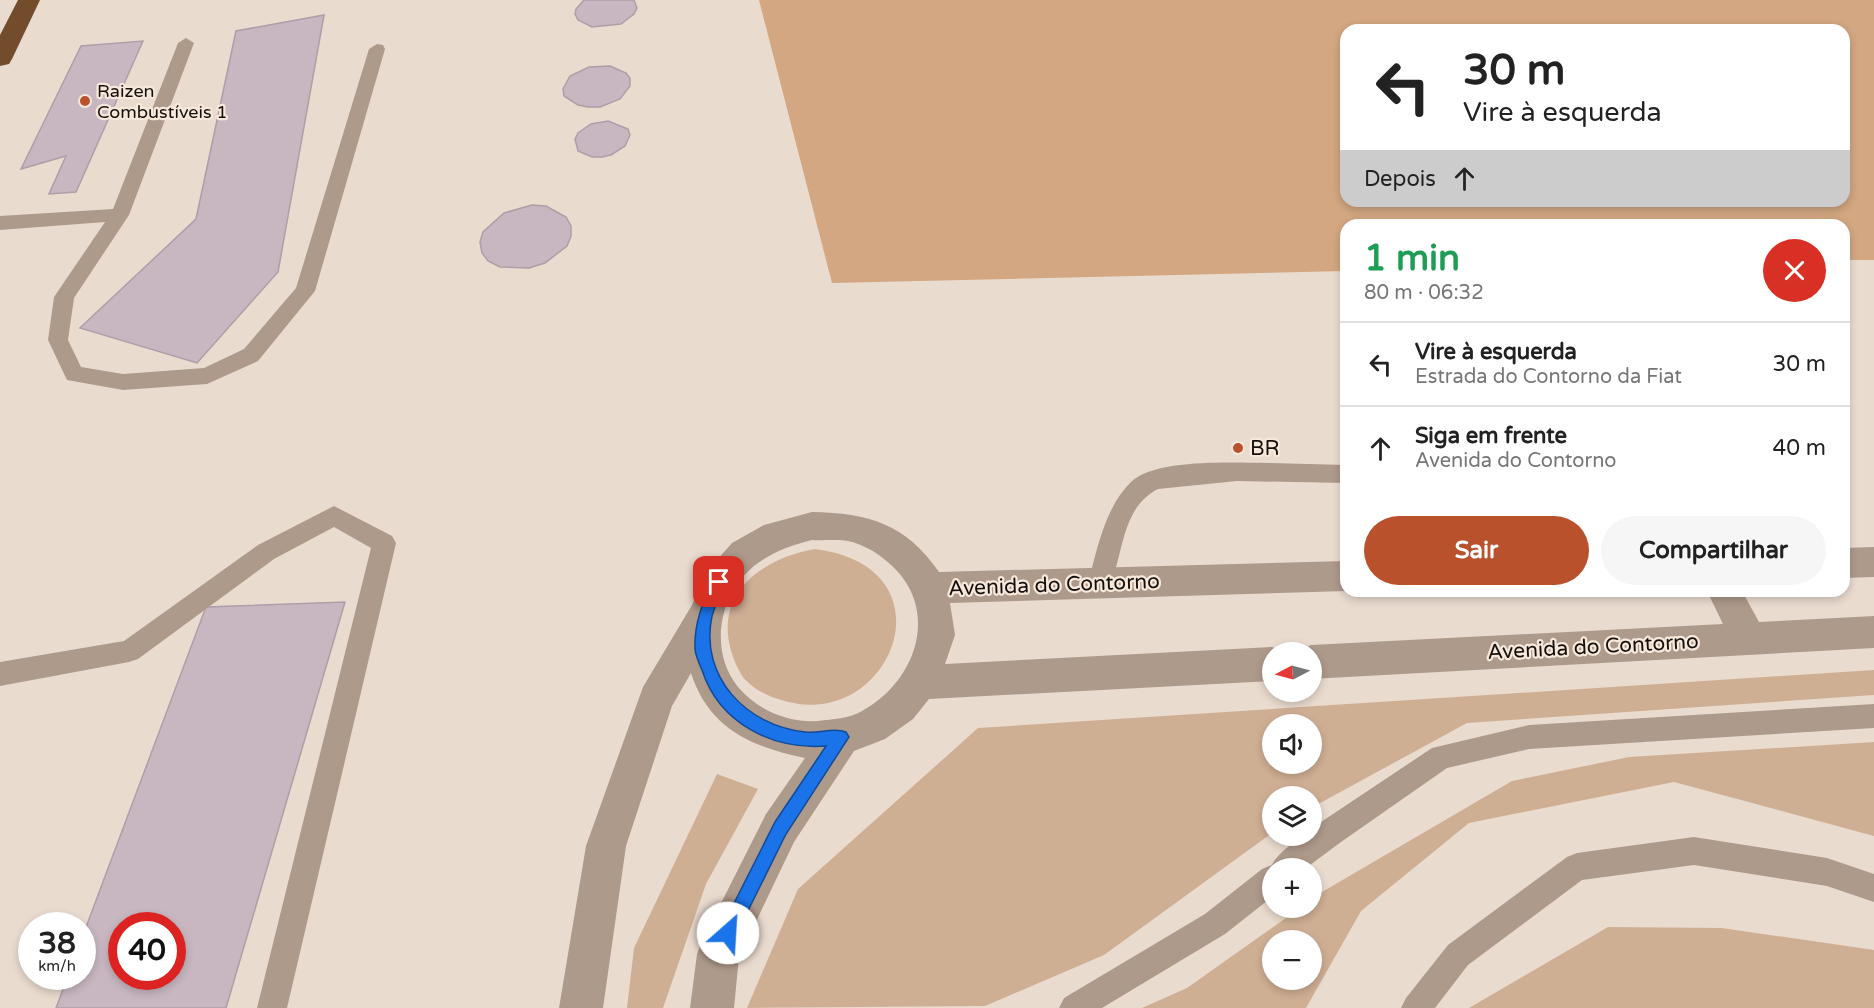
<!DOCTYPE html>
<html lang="pt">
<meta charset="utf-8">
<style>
body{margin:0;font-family:"Varela Round",sans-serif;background:#f6f6f6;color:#222;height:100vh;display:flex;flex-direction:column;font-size:22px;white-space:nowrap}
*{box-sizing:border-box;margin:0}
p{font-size:20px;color:#767676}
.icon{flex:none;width:33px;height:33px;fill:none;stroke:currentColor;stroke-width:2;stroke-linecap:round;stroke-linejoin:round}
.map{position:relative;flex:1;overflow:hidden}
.panel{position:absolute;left:1340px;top:219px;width:510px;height:378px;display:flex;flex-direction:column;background:#fff;border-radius:18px;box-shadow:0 3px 9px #0003}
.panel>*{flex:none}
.banner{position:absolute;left:1340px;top:24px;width:510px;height:183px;border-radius:18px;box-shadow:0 3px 9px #0003;background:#fff;color:#222;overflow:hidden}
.needle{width:39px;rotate:264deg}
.buttons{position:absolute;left:1262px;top:642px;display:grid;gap:12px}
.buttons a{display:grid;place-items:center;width:60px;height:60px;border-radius:50%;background:#fff;box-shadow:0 3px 9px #0003;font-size:30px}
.speed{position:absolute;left:18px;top:912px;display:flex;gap:12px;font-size:30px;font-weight:700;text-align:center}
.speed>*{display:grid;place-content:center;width:78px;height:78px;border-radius:50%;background:#fff;box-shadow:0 3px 9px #0003;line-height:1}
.speed small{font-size:15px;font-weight:400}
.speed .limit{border:9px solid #d22;background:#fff;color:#111}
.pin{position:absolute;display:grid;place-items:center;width:51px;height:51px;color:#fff;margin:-26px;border-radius:12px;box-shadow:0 3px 9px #0006}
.me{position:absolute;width:66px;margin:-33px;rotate:26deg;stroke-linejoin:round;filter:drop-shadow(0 0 4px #0008)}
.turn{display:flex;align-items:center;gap:21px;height:126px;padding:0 24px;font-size:27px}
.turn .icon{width:78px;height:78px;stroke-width:2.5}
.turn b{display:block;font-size:42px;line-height:51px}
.then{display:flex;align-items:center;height:57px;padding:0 24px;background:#0003;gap:12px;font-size:22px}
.round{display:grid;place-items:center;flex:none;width:63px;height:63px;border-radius:32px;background:#f6f6f6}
.summary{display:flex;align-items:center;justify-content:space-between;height:102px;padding:0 24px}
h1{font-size:36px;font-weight:700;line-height:45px;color:#1e9e55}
.cta{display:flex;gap:12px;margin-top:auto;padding:12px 24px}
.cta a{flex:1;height:69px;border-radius:36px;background:#b9512c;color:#fff;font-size:24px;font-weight:700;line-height:69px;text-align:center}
.cta a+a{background:#f6f6f6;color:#222}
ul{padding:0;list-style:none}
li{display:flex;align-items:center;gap:18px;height:84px;padding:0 24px;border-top:2px solid #e0e0e0}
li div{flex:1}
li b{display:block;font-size:22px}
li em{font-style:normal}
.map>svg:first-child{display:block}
.green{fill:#cfaf94;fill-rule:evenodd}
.forest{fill:#d2a782;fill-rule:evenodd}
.building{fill:#c8b7c1;stroke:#ae9ea8;stroke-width:1.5;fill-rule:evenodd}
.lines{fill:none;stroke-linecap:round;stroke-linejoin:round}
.service{fill:#ae9a8b;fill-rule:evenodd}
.tertiary{fill:#ae9a8b;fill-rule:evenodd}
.motorway{fill:#734c2b;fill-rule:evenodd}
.route{fill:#1a73e8;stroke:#114b97;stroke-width:1.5}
.poi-dot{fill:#b9512c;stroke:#f7e8dc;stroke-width:2}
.labels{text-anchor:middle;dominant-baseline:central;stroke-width:4.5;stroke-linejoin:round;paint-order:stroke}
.far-poi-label{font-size:18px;fill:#140f0b;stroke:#f7e8dc;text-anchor:start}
.poi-label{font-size:21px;fill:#140f0b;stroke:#f7e8dc;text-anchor:start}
.street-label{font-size:21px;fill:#140f0b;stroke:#f7e8dc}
</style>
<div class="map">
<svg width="1874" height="1008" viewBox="0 0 1874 1008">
<rect width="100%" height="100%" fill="#eadbcf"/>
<g class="green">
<path d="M815 549C959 567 889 738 778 699 765 695 748 686 741 674 704 607 749 561 815 549Z"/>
<path d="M1874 670V695L1467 723 1311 808V796H1272V833L1104 955 985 1006 747 1008 798 889 978 728ZM1272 724H1311V764H1272Z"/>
<path d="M1874 742V836L1674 782 1469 823 1361 911 1306 1008H1142L1187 988 1300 908H1311V900L1322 892 1512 781 1629 757ZM1272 940H1311V980H1272Z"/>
<polygon points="717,774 758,789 706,884 663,1008 627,1008 634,948"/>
<polygon points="1608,927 1722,928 1874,950 1874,1008 1469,1008"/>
</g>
<path class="forest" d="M759 0H1874V260H1844V225H1346L1345 271 832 283ZM1346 30H1844V201H1346Z"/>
<g class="building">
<polygon points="584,0 634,0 637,8 634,14 621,24 592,27 578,20 575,14 576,9"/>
<polygon points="324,15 278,272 197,363 80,328 196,219 236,31"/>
<polygon points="143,41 76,192 49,194 66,156 21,169 81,46"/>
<polygon points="610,66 626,73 630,78 630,86 620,99 600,107 588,107 578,105 564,96 563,89 570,76 589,67"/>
<polygon points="608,121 628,129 630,135 625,146 611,155 602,157 592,157 578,151 575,139 578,133 591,124"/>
<polygon points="532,205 546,206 566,217 571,226 571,236 567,246 545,263 529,268 500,267 488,261 482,253 480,242 483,232 504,213"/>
<path d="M345 602 226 1008H56L68 976H82V938L206 607ZM122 926H172V976H122Z"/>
</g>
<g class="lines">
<g class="service">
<polygon points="186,38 194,43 129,215 74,298 68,340 81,367 123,374 204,368 244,349 296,288 369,49 377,44 383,45 385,49 315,291 258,361 207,384 123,390 67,380 48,340 54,297 105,222 0,230 0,216 113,209 178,43"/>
<path d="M1270 463 1346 465V483L1237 481 1158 489C1120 508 1124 557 1108 590L1100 593 1092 590 1088 583C1097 550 1105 507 1131 482 1156 458 1236 463 1270 463Z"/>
<polygon points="334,506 392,536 396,543 287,1008 257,1008 371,548 334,527 274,559 138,659 129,662 0,686 0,662 124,641 258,545"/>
<path d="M1874 704V728L1529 749 1447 768 1341 842 1306 868H1272V897L1225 934 1102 1008H1059L1064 998 1205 914 1262 869 1272 865C1277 854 1298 836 1311 836V831L1321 822 1432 748 1529 725Z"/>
<polygon points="1694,837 1827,858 1874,874 1874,902 1827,886 1694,865 1582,880 1468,965 1435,1008 1401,1008 1406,998 1448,945 1567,857 1577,853"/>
</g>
<g class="tertiary">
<path d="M812 512C869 513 906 524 939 572L1346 561 1347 591 950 603 955 635 945 664 1272 647 1285 652H1272V681L929 699 913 719 885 739 854 751 794 842 739 957 734 1008H690L697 954 703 939 766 814 805 758C752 747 709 729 691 673L672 706 626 846 603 1008H559L586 846 643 687 692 605 707 571 732 543 764 525ZM812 540C824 541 837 539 848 541 862 544 874 551 884 559 942 603 920 679 862 711 848 719 833 719 818 721 787 723 758 710 738 687 708 650 719 591 758 563 775 551 792 545 812 540Z"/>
<polygon points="1874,547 1874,577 1844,578 1844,548"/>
<polygon points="1707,591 1742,591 1759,622 1874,616 1874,648 1311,679 1311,652 1297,652 1311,645 1723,624"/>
</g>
<polygon class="motorway" points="18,0 40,0 12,59 9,64 0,66 0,35"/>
</g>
<path class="route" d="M719 575 727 582C722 592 715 604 712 616 699 677 747 726 805 732 819 734 833 727 846 732L849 737 786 834 734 939 728 942 722 939 720 933 722 927 775 822 826 746C772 750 719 723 702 670 699 663 695 655 695 648 694 622 704 600 714 577Z"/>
<g class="poi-dot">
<circle cx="85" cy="101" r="6"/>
<circle cx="1238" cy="448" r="6"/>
</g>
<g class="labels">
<g class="far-poi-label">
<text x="97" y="91">Raizen<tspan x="97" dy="21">Combustíveis 1</tspan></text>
</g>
<g class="poi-label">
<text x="1250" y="448">BR</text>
</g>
<g class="street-label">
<text transform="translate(1054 585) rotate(-2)">Avenida do Contorno</text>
<text transform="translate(1593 647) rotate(-3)">Avenida do Contorno</text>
</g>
</g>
</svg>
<div class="buttons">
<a><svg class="needle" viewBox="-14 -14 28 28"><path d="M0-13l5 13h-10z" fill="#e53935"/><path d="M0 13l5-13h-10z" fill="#767676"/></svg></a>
<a><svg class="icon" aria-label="sound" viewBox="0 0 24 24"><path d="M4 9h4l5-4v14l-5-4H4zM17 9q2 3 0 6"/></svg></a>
<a><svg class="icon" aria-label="layers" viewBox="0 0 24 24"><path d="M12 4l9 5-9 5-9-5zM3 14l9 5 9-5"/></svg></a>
<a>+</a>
<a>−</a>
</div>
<div class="speed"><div>38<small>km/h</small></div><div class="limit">40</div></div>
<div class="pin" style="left:719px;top:582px;background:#d93025"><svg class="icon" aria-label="arrive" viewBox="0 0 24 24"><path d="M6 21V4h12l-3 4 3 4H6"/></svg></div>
<svg class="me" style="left:728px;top:933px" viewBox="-20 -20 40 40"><circle r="19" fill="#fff"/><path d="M0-13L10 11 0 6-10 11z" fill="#1a73e8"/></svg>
<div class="banner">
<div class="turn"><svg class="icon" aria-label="left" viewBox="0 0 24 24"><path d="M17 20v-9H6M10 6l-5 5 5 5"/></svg><div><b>30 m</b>Vire à esquerda</div></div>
<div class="then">Depois<svg class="icon" aria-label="ahead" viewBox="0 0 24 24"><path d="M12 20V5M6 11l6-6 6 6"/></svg></div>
</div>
<section class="panel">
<div class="summary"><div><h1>1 min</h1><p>80 m · 06:32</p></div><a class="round" style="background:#d93025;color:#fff"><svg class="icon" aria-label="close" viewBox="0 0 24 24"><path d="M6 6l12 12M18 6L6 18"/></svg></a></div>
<ul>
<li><svg class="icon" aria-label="left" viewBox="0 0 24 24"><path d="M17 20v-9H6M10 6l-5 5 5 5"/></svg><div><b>Vire à esquerda</b><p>Estrada do Contorno da Fiat</p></div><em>30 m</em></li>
<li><svg class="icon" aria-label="ahead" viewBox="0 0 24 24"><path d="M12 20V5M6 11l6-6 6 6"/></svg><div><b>Siga em frente</b><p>Avenida do Contorno</p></div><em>40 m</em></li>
</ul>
<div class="cta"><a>Sair</a><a>Compartilhar</a></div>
</section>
</div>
